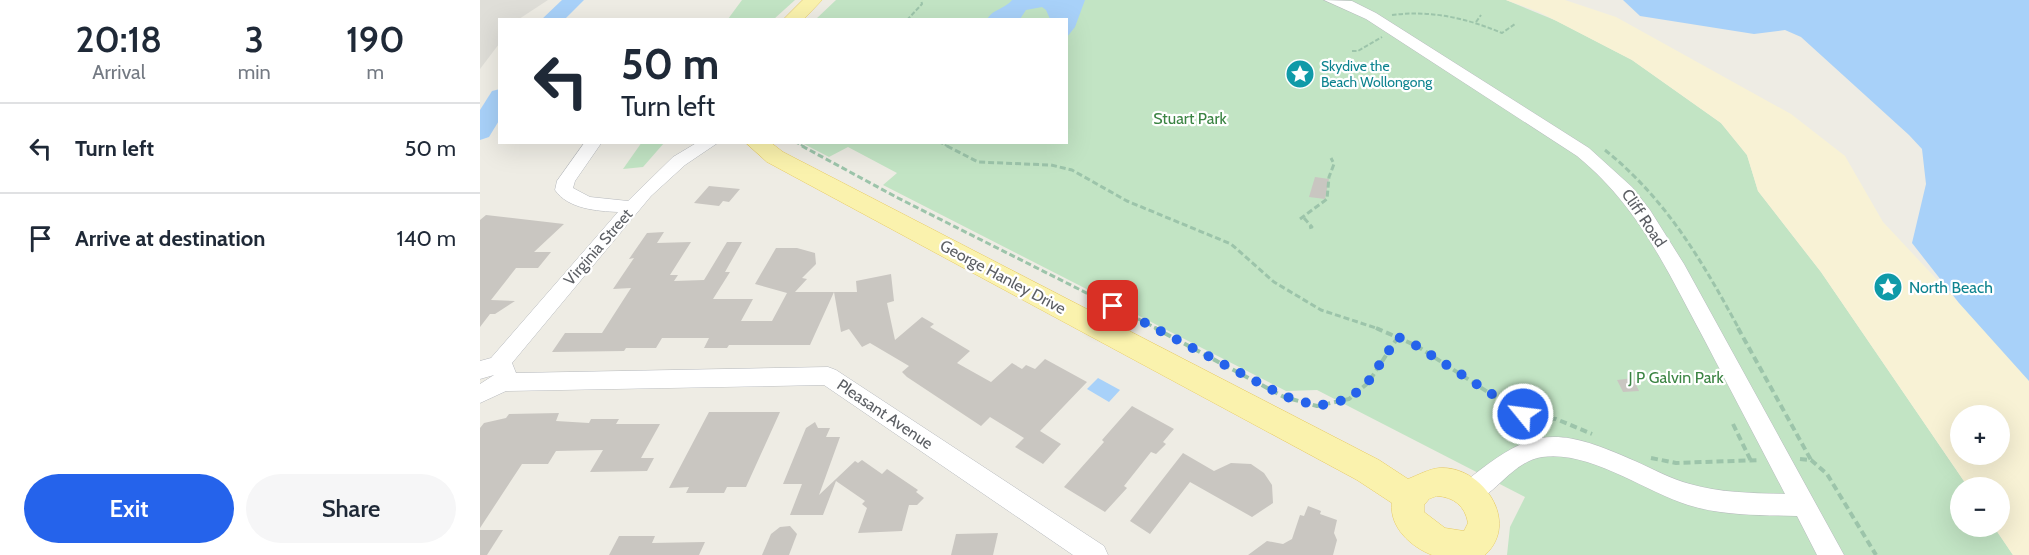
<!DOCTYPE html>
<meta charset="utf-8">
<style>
body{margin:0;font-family:Cabin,sans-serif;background:#f6f6f7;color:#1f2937;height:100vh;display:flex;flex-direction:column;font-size:22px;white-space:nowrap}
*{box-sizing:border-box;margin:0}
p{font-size:20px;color:#747a83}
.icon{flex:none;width:33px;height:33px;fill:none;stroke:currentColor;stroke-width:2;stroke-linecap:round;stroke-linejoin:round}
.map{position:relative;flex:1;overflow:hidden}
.details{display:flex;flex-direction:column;background:#fff;width:480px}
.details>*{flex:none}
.banner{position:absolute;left:18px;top:18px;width:570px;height:126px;border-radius:0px;box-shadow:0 6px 24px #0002;background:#fff;color:#1f2937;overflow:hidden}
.fabs{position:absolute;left:1470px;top:405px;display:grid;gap:12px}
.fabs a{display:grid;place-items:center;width:60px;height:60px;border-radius:50%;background:#fff;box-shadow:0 6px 24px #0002;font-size:30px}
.pin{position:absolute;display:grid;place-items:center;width:51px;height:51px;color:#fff;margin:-26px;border-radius:12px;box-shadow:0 3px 9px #0006}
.me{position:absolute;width:66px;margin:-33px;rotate:299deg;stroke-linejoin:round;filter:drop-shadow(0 0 4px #0008)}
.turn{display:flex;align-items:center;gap:21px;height:126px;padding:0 24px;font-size:27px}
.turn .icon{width:78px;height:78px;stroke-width:2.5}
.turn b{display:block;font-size:42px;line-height:51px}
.eta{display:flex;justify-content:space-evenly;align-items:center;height:102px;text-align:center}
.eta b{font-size:36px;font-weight:600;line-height:42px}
.action{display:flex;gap:12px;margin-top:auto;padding:12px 24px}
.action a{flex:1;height:69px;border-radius:36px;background:#2563eb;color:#fff;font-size:24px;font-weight:600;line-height:69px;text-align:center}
.action a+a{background:#f6f6f7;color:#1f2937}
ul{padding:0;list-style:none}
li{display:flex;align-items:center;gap:18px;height:90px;padding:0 24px;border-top:2px solid #e0e1e3}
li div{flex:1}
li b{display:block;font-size:22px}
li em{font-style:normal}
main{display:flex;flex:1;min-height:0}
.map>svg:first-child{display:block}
.industrial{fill:#dfded8}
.green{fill:#c2e4c4}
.sand{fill:#f8f2d5;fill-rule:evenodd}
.water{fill:#a8d1f9}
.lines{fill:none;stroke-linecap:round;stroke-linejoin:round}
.river{fill:#a8d1f9;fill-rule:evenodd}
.building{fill:#c9c6c1}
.minor-casing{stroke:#b6b9bd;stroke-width:1}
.major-casing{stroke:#e8cb62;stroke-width:1}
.path-far2{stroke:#9cc4aa;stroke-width:2;stroke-dasharray:4.5 2;stroke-linecap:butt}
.path-far1{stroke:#9cc4aa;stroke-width:3;stroke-dasharray:6 3;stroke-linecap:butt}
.path{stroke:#9cc4aa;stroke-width:4;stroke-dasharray:7 4;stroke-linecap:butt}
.minor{fill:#fff;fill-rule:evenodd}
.major{fill:#faf2ad;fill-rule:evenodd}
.route{stroke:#2563eb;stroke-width:10;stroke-dasharray:0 18}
.labels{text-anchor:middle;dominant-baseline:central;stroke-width:4.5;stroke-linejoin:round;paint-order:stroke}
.far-culture-label{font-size:14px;fill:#0d838f;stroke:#fff;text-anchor:start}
.park-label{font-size:16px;fill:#3b8443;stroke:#fff}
.street-label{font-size:16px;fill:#5c5f64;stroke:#fff}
.culture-label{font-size:16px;fill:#0d838f;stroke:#fff;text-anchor:start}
</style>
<main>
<section class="details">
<div class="eta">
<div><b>20:18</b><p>Arrival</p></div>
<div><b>3</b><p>min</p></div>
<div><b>190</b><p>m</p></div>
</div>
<ul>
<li><svg class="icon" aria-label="left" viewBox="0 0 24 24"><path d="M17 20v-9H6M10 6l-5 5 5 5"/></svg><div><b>Turn left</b></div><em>50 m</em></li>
<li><svg class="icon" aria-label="arrive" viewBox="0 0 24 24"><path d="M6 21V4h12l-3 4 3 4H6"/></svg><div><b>Arrive at destination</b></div><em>140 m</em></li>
</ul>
<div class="action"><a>Exit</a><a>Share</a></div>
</section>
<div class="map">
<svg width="1549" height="555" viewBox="0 0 1549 555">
<rect width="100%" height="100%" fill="#eeece4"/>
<polygon class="industrial" points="0,0 68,0 39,19 20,20 19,44 0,69"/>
<g class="green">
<polygon points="262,0 315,0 294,19 248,19"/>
<polygon points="356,0 1026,0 1077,21 1152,60 1241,123 1267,155 1278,191 1341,272 1488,487 1480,488 1480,526 1514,527 1533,555 1027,555 1030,527 1045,497 837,390 806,391 403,185 417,173 368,147 349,157 322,143 586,142 586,20 336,19"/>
<polygon points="162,142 184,143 163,167 143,169"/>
</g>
<path class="sand" d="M1026 0H1085L1136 17 1311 114 1365 156 1403 222 1479 303 1549 371V555H1533L1514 527 1520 526V488L1488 487 1341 272 1278 191 1267 155 1241 123 1152 60 1059 12ZM1480 416H1520V454H1480Z"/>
<g class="water">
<path d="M532 0H605L595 27 587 37 586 20 570 19 566 10 562 7 546 10 540 19H507C513 9 525 9 532 0Z"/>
<polygon points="1143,0 1549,0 1549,381 1479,303 1432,243 1446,184 1442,149 1429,135 1321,37 1305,30 1274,34 1160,16"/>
<polygon points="618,378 640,390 629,402 607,389"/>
</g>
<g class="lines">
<g class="river">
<polygon points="82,0 104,0 84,20 61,20"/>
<polygon points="20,89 20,119 9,137 0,140 0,110 12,91"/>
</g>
</g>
<g class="building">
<polygon points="818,66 836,73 822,83 804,75"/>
<polygon points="835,177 849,179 845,199 829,197"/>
<polygon points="229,186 260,189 249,202 243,201 239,206 214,203"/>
<polygon points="6,215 84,224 54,252 71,252 58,268 36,268 11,300 35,301 15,314 10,314 0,327 0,220"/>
<polygon points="184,232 177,243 211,242 190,275 198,275 194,281 224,280 247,242 262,242 245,272 250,272 233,299 273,299 261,321 292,321 307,293 275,284 296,248 317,248 335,253 336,264 322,278 327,279 315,292 354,292 330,345 249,345 247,348 224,348 229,338 182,338 176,348 146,348 144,351 72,352 85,333 122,333 151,288 133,289 154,258 149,259 167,233"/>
<polygon points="411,274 414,301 407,303 415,340 442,317 454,324 450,327 490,351 477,363 511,382 532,363 542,369 546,365 555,369 565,359 607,382 560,431 581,444 563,464 535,447 544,438 510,417 501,426 427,377 422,372 429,366 390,343 382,347 369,329 361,332 354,292 377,292 376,281"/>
<polygon points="1153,378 1159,391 1143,392 1137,380"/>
<polygon points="652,406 694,429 683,442 686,444 676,454 671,452 644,486 647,488 625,512 584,487 624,442 622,440"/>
<polygon points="229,412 300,412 266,487 247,487 244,493 206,493 209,487 189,488"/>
<polygon points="79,413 76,421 109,423 111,419 139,419 136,424 180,424 161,458 174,458 167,471 110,472 123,450 76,451 68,464 42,464 0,528 0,428 4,423 26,418 29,414"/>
<polygon points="335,422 338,428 350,428 346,437 360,437 339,495 375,461 378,463 382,460 402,474 407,469 438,490 436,492 444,498 437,505 429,505 422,531 378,533 387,508 382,504 385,501 356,481 343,515 310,515 322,484 303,484 326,428"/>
<polygon points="703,453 734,471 751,463 771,464 784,473 792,485 793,503 772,517 710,482 670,534 650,521"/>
<polygon points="828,506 841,511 840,514 857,520 854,533 857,540 853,555 768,555 787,541 803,544 812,539 820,515 824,516"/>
<polygon points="310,526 317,534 309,555 282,555 291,534 300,527"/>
<polygon points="0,530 23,530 7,555 0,555"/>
<polygon points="518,533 513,555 471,555 476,534"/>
<polygon points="139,536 175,536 172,543 225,542 219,555 129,555"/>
</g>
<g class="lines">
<g class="minor-casing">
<g id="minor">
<path d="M844 0 872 1 896 13 1109 148 1152 187 1170 210 1204 264 1364 555H1337L1317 516C1281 515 1243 516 1208 505 1164 491 1109 450 1062 457 1032 462 1017 494 990 504L981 501 978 493 981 485C1051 428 1072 424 1155 461 1173 469 1191 479 1210 484 1241 493 1274 493 1305 494 1278 442 1251 391 1224 339 1186 269 1160 208 1097 156L886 19Z"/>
<path d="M105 142H122L95 181 93 188 110 197 148 201 193 157 218 142H239L205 165 171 196 32 363 36 373 348 367 356 370 624 546 628 555H593L344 385 26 391 0 403V384L14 375 0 379V361L11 358 138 212C117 211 88 209 75 190L77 181Z"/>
</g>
</g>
<g class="major-casing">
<g id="major">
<polygon points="323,0 342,0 323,20 303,20"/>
<path d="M265 142H290L303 152 899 460 928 479C938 475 949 469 959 468 1002 465 1041 522 1005 555H952C931 547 909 527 912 503L877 480 287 162ZM957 496C974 497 985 506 988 523L984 531 965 528 944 512V505L949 499Z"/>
</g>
</g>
<g class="path-far2">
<path d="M912 15C951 10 986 18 1022 33L1035 24"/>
<polyline points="427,20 442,4 441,0"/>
<polyline points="996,22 1001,15"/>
<polyline points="872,51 878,51 902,37"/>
<polyline points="315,142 325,147"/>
<polyline points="459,142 469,147"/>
</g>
<g class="path-far1">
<polyline points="322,146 418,198 678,329"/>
<polyline points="467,146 498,162 571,165 592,170 647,201 751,244 794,282 841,310 899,329"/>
<path d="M1125 150C1187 200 1222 261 1259 329"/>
<polyline points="824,218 832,227 828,228"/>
<polyline points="820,219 847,199 849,177 854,164 851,158"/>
</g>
<g class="path">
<polyline points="675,328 804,397 837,406 869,399 888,383 918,337"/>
<polyline points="896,328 937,346 1043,415 1076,419 1112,434"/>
<polyline points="1258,328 1331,460"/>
<polyline points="1253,424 1271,461"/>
<polyline points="1171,458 1196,463 1280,460"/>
<polyline points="1320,459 1331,460 1347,474 1396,555"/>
</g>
<use href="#minor" class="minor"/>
<use href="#major" class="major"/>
</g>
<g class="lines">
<polyline class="route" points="633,306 804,396 837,406 869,399 888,382 918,337 937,346 1043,414"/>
</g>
<defs>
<g id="sight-disc" transform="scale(1.5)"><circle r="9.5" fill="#0f9aa8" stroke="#fff"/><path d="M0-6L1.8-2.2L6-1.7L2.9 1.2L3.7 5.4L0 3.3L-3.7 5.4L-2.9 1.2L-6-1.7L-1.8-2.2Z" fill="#fff"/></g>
</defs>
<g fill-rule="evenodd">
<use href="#sight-disc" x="820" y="74"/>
<use href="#sight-disc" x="1408" y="287"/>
</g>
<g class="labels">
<g class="far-culture-label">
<text x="841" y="66">Skydive the<tspan x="841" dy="16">Beach Wollongong</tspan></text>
</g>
<g class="park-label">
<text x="710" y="118">Stuart Park</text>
<text x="1196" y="377">J P Galvin Park</text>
</g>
<g class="street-label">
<text transform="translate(1164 218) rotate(56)">Cliff Road</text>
<text transform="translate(118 247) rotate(-49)">Virginia Street</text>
<text transform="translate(523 277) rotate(28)">George Hanley Drive</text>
<text transform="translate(405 414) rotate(34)">Pleasant Avenue</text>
</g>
<g class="culture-label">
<text x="1429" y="287">North Beach</text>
</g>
</g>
</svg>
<div class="fabs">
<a>+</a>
<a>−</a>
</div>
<div class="pin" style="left:633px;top:306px;background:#d93025"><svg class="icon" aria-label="arrive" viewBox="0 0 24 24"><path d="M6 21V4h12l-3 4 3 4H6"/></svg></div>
<svg class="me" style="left:1043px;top:414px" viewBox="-20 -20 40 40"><circle r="17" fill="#2563eb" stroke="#fff" stroke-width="3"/><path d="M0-11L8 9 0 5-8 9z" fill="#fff"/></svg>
<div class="banner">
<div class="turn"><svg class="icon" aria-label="left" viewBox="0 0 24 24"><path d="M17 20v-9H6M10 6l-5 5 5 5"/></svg><div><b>50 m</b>Turn left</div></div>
</div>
</div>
</main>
